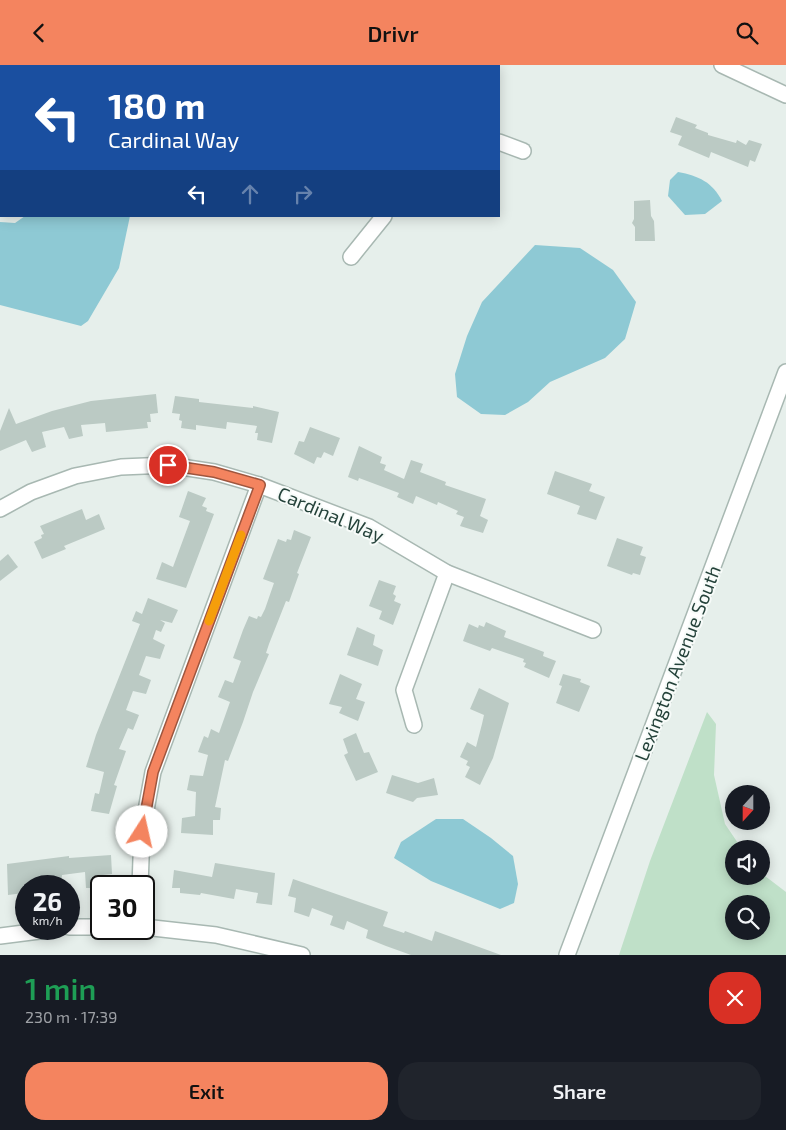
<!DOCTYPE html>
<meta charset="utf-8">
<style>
body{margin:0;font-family:"Exo 2",sans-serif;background:#20242c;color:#f1f3f6;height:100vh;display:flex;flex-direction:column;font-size:19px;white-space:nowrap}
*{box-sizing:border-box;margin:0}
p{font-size:16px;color:#9ea1a6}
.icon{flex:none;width:28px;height:28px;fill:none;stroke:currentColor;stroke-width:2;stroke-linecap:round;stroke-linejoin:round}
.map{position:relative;height:890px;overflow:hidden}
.side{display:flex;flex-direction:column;background:#171b24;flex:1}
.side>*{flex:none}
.guide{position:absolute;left:0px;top:0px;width:500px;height:152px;box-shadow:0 2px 12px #0003;background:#1a4fa0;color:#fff;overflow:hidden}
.needle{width:32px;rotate:201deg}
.buttons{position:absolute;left:725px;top:720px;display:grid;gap:10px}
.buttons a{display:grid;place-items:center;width:45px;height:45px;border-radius:50%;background:#171b24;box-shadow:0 2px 12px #0003;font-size:25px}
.speed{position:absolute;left:15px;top:810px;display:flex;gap:10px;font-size:25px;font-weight:700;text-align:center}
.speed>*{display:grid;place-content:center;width:65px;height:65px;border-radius:50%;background:#171b24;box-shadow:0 2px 12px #0003;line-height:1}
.speed small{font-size:12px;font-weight:400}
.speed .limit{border:2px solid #111;border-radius:8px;background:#fff;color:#111}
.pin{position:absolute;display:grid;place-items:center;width:42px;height:42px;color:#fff;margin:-21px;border:2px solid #fff;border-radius:50%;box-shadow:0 1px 5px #0007}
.me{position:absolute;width:55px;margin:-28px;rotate:10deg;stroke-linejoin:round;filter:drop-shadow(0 0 4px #0008)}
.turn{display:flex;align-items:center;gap:18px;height:105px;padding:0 25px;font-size:22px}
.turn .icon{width:65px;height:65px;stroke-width:2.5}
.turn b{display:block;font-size:35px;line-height:42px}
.lanes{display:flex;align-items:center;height:48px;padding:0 25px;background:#0003;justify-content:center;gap:25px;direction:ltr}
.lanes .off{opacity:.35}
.round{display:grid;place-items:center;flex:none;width:52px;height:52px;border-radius:20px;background:#20242c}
.head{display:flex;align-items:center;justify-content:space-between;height:85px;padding:0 25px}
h1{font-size:30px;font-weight:600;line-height:38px;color:#1e9e55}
.primary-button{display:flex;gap:10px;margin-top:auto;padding:10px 25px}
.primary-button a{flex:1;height:58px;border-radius:20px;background:#f4845f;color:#111;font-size:20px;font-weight:600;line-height:58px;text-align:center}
.primary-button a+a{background:#20242c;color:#f1f3f6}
header{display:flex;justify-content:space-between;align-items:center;height:65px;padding:0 25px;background:#f4845f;color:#111;font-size:22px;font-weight:600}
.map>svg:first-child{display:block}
.green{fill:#bfe0c8;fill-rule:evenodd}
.water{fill:#8ec9d4}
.building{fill:#bbcac4}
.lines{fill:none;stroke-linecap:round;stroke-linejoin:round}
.minor-casing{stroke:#a8b8b2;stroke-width:18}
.tertiary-casing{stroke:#a8b8b2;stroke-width:18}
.minor{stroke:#fff;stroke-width:15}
.tertiary{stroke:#fff;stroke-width:15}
.route-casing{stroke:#9f563e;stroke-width:12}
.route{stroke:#f4845f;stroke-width:9}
.slow{stroke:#f59e0b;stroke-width:9}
.labels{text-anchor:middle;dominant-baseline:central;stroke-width:4;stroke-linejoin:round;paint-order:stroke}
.street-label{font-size:19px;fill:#24423a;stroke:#f7fbf9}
</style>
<header><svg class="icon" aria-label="back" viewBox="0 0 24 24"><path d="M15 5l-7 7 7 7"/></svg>Drivr<svg class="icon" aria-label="search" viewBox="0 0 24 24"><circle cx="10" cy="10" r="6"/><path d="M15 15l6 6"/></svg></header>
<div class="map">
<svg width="786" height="890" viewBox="0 0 786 890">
<rect width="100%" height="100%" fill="#e6efeb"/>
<path class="green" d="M707 647 716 659 714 710 725 759 742 784H734V811H761V808L786 827V890H619L650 796ZM734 839H761V866H734Z"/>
<g class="water">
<path d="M678 107C699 111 712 117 722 136L705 149 685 150 668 131 670 115Z"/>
<polygon points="25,151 130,151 119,203 88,256 81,261 0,240 0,157 15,158"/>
<polygon points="535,180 580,183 613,205 636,237 625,274 605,293 550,317 528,337 505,350 481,349 457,332 455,309 467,271 482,237"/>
<polygon points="436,754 463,754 491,773 513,791 518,819 514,838 500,844 431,816 394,793 401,777"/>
</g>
<g class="building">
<polygon points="676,52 697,60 695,63 708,68 708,70 736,78 737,75 746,80 749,75 762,79 755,97 750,95 748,102 711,87 709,93 678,80 682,71 670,67"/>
<polygon points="650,135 651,151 654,156 655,176 635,176 635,162 632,158 634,154 634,136"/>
<polygon points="156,329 158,348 150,349 151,357 147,357 148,363 106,367 105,358 81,360 83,371 69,374 64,362 42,367 46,382 32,387 26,375 0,386 0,366 9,343 16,359 52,346 91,336"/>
<polygon points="175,331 199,334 199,337 253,343 253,341 279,347 272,378 257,375 258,368 255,368 257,361 227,357 226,364 196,360 196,365 181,363 182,356 179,355 180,349 172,348"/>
<polygon points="310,362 340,373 333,391 324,387 321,393 317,392 314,399 294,389 299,376 304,377"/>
<polygon points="359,381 382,392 380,398 386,400 384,405 404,414 411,395 423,399 420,407 446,417 445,420 486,434 480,451 488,455 483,468 460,461 464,452 456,449 458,446 438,437 437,440 416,431 413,439 397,432 399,428 359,413 358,416 348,412"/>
<polygon points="555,406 592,419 589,426 605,432 596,455 577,449 580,441 547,429"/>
<polygon points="188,426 206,433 202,441 207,443 206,446 214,449 186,523 156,514 162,497 173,502 190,456 179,452"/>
<polygon points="82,444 86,455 99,449 105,464 64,481 66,484 42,494 34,477 42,473 41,470 44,469 40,461"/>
<polygon points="294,465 311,472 297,508 299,509 289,537 286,536 269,579 266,588 269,589 253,627 243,657 228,696 225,695 215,742 221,743 220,755 213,755 213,770 181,768 182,753 195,751 196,727 187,725 190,710 203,711 208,690 198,687 204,671 208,673 211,664 219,668 230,637 218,632 225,615 233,618 241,596 233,593 243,565 249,551 257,554 258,551 261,552 265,544 274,518 263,514 278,474 286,477 287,474 291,475"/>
<polygon points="617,473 643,482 640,490 646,492 640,510 633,508 632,510 607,501"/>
<polygon points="8,489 18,502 0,516 0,496"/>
<polygon points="379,515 396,521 393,529 396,531 394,536 401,539 393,560 379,554 382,546 369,541"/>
<polygon points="148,533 178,545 172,558 160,555 165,558 161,567 156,565 153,574 165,580 160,594 146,591 139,610 151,615 146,629 133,626 126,645 139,650 133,665 128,663 119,684 126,686 114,720 117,721 109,749 91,746 95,728 99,729 104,707 86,702 96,670 140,559 132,556 136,546 142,549"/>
<polygon points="486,557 506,566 504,572 544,587 543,591 556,596 549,613 524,602 526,598 523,597 524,594 492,583 490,586 463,576 469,559 478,563 479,560 484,562"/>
<polygon points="357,562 375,570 373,580 383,585 378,601 347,590"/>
<polygon points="340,609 362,619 356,634 365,637 358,656 339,648 342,642 329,639"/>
<polygon points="563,609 581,614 580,617 590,621 579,647 556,638 562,621 559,620"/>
<polygon points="479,623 509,638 493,693 480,720 465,712 470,702 466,700 468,696 460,692 467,677 476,682 482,659 484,650 470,644"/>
<polygon points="356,668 364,688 369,687 378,707 356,716 344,690 348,688 343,674"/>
<polygon points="392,710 418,718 434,713 438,730 417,733 413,737 386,728"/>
<polygon points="111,790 112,809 103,810 101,823 86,823 85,807 62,810 61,821 46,821 46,817 23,820 24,828 8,830 7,799 69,791 69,793"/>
<polygon points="215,798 275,808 272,840 256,838 258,828 236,824 234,834 201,828 200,830 180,828 180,823 172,823 174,805 212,812"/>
<polygon points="293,814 388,847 383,861 404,868 405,866 432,876 435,866 501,890 411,890 386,881 366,873 368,865 347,856 344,865 330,860 333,851 312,843 309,852 294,847 296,833 288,831"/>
</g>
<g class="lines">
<g class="minor-casing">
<g id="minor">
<polyline points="427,1 428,0"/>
<polyline points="499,77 523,86"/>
<polyline points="351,192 384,151"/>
<polyline points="0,444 31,427 75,411 121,402 168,400 214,407 259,420 369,462 447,508 593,565"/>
<polyline points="414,660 404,625 447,508"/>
<polyline points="140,821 142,767 153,707 259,420"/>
<polyline points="69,862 101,862"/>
<polyline points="144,862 216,870 302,890"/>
<polyline points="0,871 55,864"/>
</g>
</g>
<g class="tertiary-casing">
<g id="tertiary">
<polyline points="722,0 786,30"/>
<polyline points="567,890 786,307"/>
</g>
</g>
<use href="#minor" class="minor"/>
<use href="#tertiary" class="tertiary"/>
</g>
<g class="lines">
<g class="route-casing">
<polyline id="route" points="142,767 153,707 260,420 214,407 168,400"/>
</g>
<use href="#route" class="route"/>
<polyline class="slow" points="209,556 241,470"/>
</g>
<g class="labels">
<g class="street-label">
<text transform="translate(331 449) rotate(23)">Cardinal Way</text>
<text transform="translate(677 598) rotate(-69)">Lexington Avenue South</text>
</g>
</g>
</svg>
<div class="buttons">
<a><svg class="needle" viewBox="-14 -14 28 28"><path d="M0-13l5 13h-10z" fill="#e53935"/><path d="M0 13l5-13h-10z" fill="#9ea1a6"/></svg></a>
<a><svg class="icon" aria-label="sound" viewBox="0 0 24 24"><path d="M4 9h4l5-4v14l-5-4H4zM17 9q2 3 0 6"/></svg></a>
<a><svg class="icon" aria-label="search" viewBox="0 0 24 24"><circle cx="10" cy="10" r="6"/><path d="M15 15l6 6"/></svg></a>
</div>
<div class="speed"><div>26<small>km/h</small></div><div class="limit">30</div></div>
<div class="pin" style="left:168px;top:400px;background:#d93025"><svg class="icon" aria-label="arrive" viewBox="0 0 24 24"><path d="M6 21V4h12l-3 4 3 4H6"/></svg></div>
<svg class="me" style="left:142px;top:767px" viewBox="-20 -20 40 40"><circle r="19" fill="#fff"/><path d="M0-13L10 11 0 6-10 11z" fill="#f4845f"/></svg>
<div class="guide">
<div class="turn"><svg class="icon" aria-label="left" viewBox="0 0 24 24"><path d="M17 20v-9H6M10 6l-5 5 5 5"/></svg><div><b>180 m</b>Cardinal Way</div></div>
<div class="lanes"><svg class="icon" aria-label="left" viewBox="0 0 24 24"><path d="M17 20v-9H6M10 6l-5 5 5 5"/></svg><svg class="icon off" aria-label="ahead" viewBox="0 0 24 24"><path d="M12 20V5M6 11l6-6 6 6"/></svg><svg class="icon off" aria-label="right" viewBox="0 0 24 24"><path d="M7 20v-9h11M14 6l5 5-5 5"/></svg></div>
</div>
</div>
<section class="side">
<div class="head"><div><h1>1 min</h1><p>230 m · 17:39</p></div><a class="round" style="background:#d93025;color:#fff"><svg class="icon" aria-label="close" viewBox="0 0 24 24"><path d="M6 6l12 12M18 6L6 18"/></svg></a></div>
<div class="primary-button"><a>Exit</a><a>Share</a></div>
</section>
